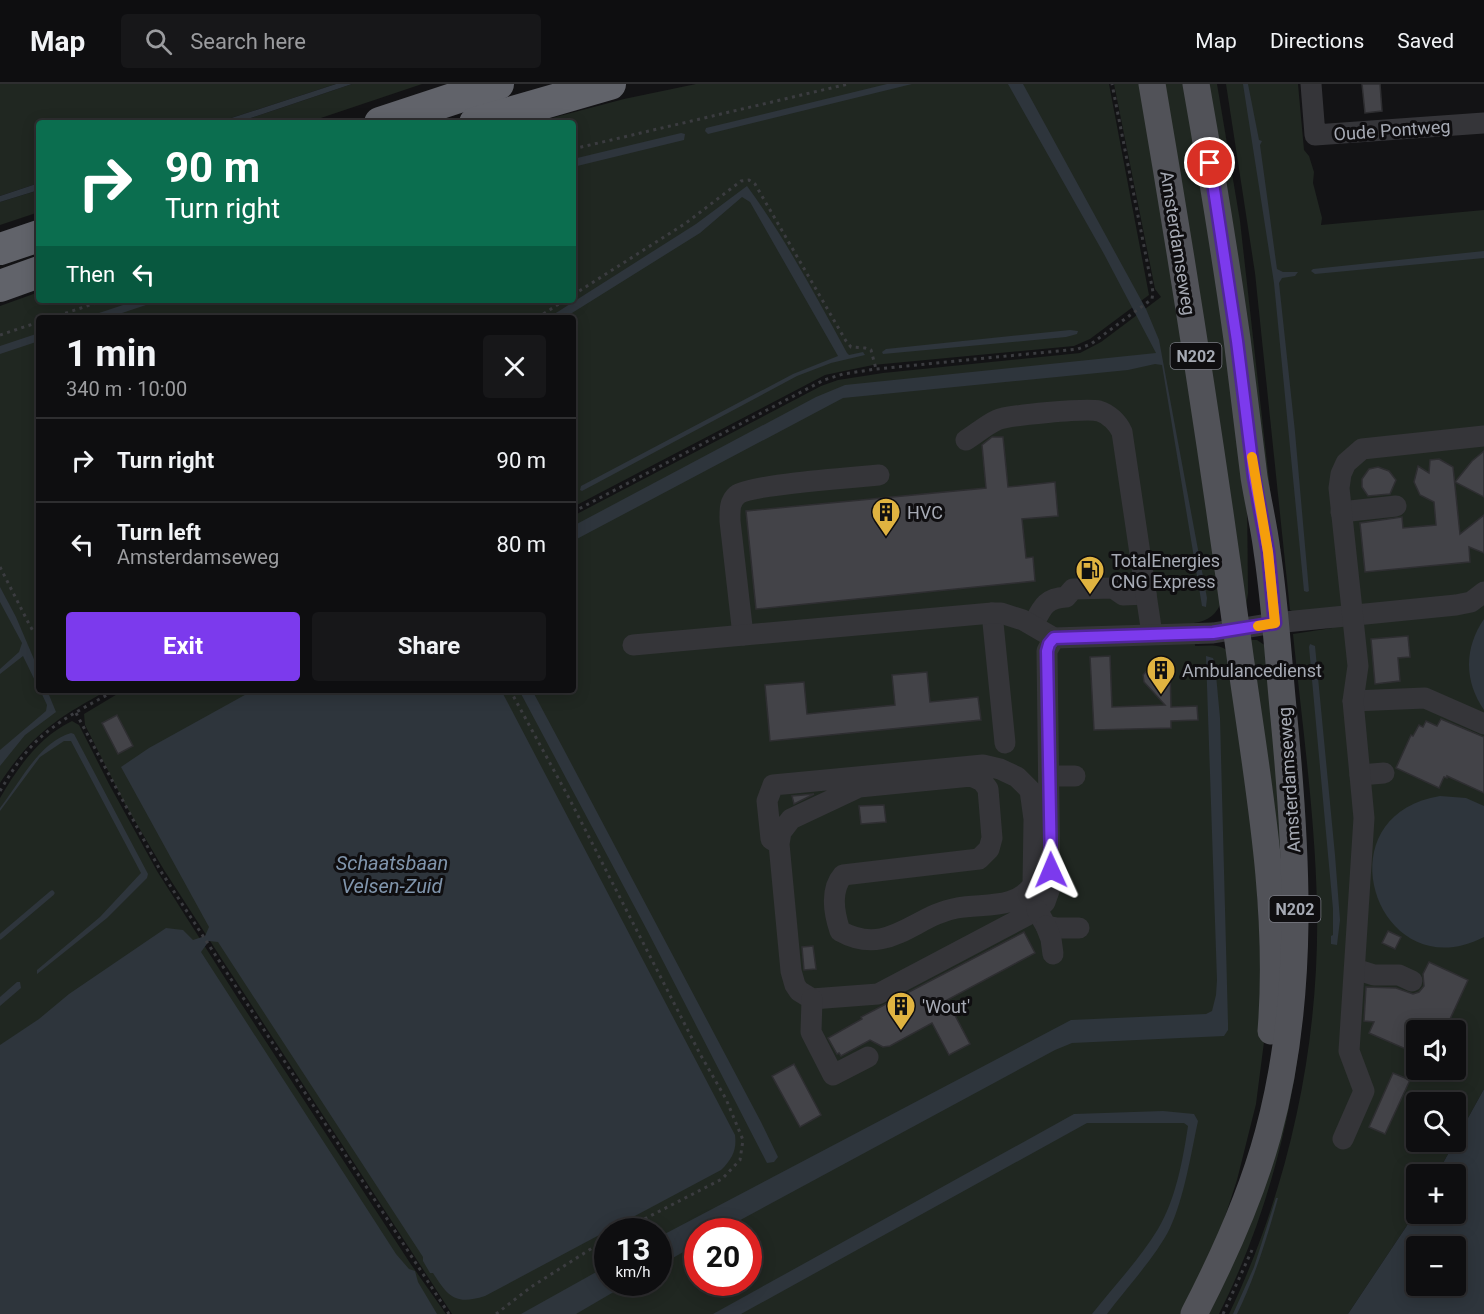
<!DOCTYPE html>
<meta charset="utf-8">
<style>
body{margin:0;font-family:Roboto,sans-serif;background:#171719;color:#f1f3f6;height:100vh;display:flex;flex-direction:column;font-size:22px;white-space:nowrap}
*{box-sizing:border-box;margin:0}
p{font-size:20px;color:#9b9c9f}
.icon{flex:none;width:33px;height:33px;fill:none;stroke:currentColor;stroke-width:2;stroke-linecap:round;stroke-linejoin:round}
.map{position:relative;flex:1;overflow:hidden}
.side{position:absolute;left:36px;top:231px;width:540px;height:378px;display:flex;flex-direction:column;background:#0e0e10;border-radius:6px;box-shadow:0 3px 15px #0003,0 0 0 2px #2e2e30}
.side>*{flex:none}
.guide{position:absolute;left:36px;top:36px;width:540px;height:183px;border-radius:6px;box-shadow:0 3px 15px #0003,0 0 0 2px #2e2e30;background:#0b6e4f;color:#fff;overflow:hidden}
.controls{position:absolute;left:1406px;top:936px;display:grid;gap:12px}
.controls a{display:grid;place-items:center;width:60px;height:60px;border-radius:6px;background:#0e0e10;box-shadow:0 3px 15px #0003,0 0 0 2px #2e2e30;font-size:30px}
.speed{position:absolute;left:594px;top:1134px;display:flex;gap:12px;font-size:30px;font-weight:700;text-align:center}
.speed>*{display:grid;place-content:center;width:78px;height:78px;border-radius:50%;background:#0e0e10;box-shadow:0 3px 15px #0003,0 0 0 2px #2e2e30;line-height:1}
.speed small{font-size:15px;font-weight:400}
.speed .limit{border:9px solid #d22;background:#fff;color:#111}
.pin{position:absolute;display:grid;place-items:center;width:51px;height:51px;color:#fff;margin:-26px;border:3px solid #fff;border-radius:50%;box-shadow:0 2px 6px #0007}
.me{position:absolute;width:66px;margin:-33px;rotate:359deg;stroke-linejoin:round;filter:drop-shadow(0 0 4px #0008)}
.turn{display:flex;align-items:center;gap:21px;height:126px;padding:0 30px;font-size:27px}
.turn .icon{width:78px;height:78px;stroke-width:2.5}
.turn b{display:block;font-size:42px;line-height:51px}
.then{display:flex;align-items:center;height:57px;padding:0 30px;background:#0003;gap:12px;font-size:22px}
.round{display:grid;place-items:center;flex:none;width:63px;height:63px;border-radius:6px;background:#171719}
.head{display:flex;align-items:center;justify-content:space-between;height:102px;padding:0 30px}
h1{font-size:36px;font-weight:700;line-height:45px}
.cta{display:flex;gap:12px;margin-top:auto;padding:12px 30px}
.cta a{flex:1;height:69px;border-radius:6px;background:#7c3aed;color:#fff;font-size:24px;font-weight:700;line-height:69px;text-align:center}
.cta a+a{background:#171719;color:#f1f3f6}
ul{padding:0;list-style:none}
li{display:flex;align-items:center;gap:18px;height:84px;padding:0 30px;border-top:2px solid #2e2e30}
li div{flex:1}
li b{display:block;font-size:22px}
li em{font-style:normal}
header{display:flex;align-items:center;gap:36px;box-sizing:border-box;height:84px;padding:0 30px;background:#0e0e10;border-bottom:2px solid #2e2e30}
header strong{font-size:28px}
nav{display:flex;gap:33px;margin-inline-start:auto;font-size:21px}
.search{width:420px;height:54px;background:#171719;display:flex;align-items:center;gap:15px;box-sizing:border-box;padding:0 21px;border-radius:6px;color:#9b9c9f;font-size:22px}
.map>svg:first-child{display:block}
.green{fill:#202721;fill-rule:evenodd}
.water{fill:#2e353c;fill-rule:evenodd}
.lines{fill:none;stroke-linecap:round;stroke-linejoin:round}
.stream{stroke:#2e353c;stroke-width:5}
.building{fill:#434348;stroke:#2e2e31;stroke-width:1.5}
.path{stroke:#3b3c40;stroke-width:3;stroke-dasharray:3 4.5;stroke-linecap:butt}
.minor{stroke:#353539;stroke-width:21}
.major{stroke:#515258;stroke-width:27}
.highway{stroke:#61636a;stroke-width:32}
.route-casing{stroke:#51269a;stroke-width:15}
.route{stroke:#7c3aed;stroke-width:10}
.slow{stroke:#f59e0b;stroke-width:10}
.labels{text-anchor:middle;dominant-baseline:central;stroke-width:6;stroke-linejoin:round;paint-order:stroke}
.shield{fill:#0f0e10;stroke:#797b83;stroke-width:1.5}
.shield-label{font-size:16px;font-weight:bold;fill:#a6aab4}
.street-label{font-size:18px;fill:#a6aab4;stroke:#0f0e10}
.poi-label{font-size:18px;fill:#a6aab4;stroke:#0f0e10;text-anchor:start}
.water-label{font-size:20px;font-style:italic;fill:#8095ac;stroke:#0f0e10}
</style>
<header>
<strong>Map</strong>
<div class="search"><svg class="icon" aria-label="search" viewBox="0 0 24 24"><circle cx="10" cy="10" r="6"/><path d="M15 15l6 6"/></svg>Search here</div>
<nav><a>Map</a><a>Directions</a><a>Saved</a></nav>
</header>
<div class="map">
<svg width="1484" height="1230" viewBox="0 0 1484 1230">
<rect width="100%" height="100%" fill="#131315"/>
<g class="green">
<polygon points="0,0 336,0 216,39 39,39 39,99 0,112"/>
<polygon points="352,0 422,0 306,39 236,39"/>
<path d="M696 0H1109L1149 211 1090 255 1074 262 873 281 825 291 573 423V234H39V606H108C56 635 33 649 0 699V222L39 208V216H573V39H533L624 15Z"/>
<path d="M1114 0H1144L1222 516C1217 530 1209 537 1194 539L1195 562C1207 562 1218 559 1228 567L1251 693 1265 950 1256 1020 1237 1096 1222 1142 1181 1230H452L164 786 125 720 85 641 84 630 124 606H573V432L821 302 838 296 883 289 1080 269 1101 258 1161 213 1155 205ZM608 1148H658V1198H608ZM698 1148H748V1198H698Z"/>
<polygon points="1159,0 1185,0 1204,107 1247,412 1248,509 1246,522"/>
<polygon points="1209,0 1217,0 1240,137 1277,468"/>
<path d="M1226 0H1298L1304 66 1309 72 1314 88 1313 99 1322 134 1321 141 1484 126V1005L1437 1090H1416V1128L1348 1230H1229C1289 1104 1320 960 1317 821 1315 731 1302 639 1293 550L1332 544 1290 526 1255 189ZM1416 946H1455V986H1416ZM1416 1018H1455V1058H1416Z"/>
<polygon points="39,106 39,128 0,141 0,118"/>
<polygon points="1248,556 1257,556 1269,564 1289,830"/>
<path d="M72 637 79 641 109 700 157 787 237 913 410 1179 446 1230H0V714C18 683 39 653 72 637Z"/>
<path d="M1308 828C1308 966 1281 1106 1219 1230H1208L1220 1207Z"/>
</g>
<g class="water">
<polygon points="336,0 352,0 236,39 216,39"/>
<polygon points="887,0 912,0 708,50 705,47 706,44"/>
<polygon points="1008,0 1023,0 1146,225 1159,256 1207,514 1206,523 1202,522 1162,281 1155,280 1128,286 843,314 573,457 573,442 816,313 845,301 1156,269 1104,170"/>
<polygon points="1243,0 1248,0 1259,56 1262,57 1260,61 1277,185 1283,188 1298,188 1295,192 1282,194 1279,199 1295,348 1309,507 1307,508 1304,507 1274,199"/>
<polygon points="681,49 685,50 684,56 573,83 573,75"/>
<polygon points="39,99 39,106 0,118 0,112"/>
<path d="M747 102C785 154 816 212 847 269L849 271 863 268 865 271 831 279 797 292 582 407 580 406 581 402 793 290 838 272 750 118 742 113 700 149 564 234H548L696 140Z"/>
<polygon points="1484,167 1484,174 1315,190 1311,187 1313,185"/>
<polygon points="138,216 161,216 107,234 84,234"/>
<polygon points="1070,246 1078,247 1077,250 1066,253 883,270 882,268 886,265"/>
<polygon points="39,249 39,257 0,270 0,262"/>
<polygon points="0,503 16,533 39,587 39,605 23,572 0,590 0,585 19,568 22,559 0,518"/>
<path d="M1484 535V626C1464 597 1464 564 1484 535Z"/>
<polygon points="1310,560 1315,562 1335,771 1340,836 1337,861 1331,860 1331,852 1333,851 1333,825 1309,563"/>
<polygon points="1206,572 1213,574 1215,580 1220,634 1228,939 1228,946 1224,952 1072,959 1055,966 720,1147 698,1148 697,1160 659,1182 659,1153 1071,936 1206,930 1212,927 1216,911 1217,896"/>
<polygon points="40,606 47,606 56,628 25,651 0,682 0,666 46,627 47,621"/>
<path d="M267 606H501L735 1051C737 1066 732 1075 721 1086L485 1212C456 1221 449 1214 433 1189H430L423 1177V1173L218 858 209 857 201 868 396 1170 409 1185 415 1187 418 1198 437 1230H0V961L39 935 69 910 166 844 183 846 193 856 205 852 209 843 121 683 149 664 252 607 259 611Z"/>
<polygon points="519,606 532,606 563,664 761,1038 778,1073 774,1078 767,1079 647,846"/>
<path d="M71 649 74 650 148 790 147 794 107 834 37 890V886L100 833 141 789 71 657H64L40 673 0 727V724C19 700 39 658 71 649Z"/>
<path d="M1440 712 1466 714 1484 722V853C1378 908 1318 732 1440 712Z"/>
<polygon points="17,898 20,898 21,904 0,922 0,913"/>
<path d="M1484 1005V1230H1348L1416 1128V1130H1455V1090H1437ZM1416 1162H1455V1202H1416Z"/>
<path d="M1163 1027 1194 1030 1198 1037C1191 1070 1184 1114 1170 1144 1157 1171 1125 1206 1107 1230H1092C1114 1202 1140 1175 1158 1145 1176 1115 1183 1075 1188 1042L1184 1039H1087L741 1230H713L1074 1030Z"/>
<path d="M1276 1114H1278C1267 1154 1255 1193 1237 1230H1233L1254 1183Z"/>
<polygon points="607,1182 608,1198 629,1199 576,1230 521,1230"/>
</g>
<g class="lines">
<polyline class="stream" points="0,853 52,809"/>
</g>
<g class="building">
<polygon points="1362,0 1380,0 1382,27 1365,29"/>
<polygon points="992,353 1003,353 1008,403 1055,398 1058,432 1022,435 1026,474 1033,473 1035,497 756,525 746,427 986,404 982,361"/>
<polygon points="1484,367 1484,413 1455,398 1472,377"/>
<polygon points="1439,375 1453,383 1460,450 1484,431 1484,469 1469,463 1470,478 1365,488 1360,439 1402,433 1403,444 1436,441 1434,418 1420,411 1414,398 1418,382 1429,389 1430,376"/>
<polygon points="1378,383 1389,387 1396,396 1390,410 1368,412 1362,403 1362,395 1369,385"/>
<polygon points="1408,552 1410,573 1398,574 1400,597 1375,600 1371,555"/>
<polygon points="1110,572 1112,623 1165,621 1144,598 1143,591 1149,584 1170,583 1171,623 1197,622 1198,636 1171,637 1171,644 1094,646 1090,573"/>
<polygon points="927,588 930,618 978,613 981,636 770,657 765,601 804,598 807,630 895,621 892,591"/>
<polygon points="117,631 133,662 118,670 102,639"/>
<polygon points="1441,635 1484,653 1484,709 1447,692 1447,694 1444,693 1439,704 1396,684 1411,651 1413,652 1419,641 1423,643 1426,637 1437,642"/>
<polygon points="814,710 794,720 792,712"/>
<polygon points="884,721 886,738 861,740 859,722"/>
<polygon points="1388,847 1401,853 1395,865 1382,859"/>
<polygon points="1024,848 1035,869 947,916 970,960 949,971 932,939 890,962 883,963 870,956 841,972 839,969 837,970 828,954 862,935 861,933"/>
<polygon points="813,862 816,885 804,886 802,863"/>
<polygon points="1429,878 1468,896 1445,946 1416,946 1416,962 1408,966 1369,949 1374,938 1364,937 1366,903 1396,904 1413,910 1419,908 1424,902 1423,890"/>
<polygon points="794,980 821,1031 800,1043 772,992"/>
<polygon points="1393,989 1410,996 1385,1050 1369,1043"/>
</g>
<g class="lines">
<g class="path">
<polyline points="573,65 848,0"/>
<polyline points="573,211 686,139 741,97 749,96 755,100 846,257 851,263 865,264 871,266 876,285"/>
<polyline points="51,234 105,216"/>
<polyline points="537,234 565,216"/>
<polyline points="0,251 39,238"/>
<polyline points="573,428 824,296 843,290 876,285 1078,265 1091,260 1152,215 1153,208 1112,0"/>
<polyline points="0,483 29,540 33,547 39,550"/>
<polyline points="510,606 569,714 700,970 726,1015 743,1056 740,1076 722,1095 619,1148"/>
<polyline points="76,629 160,786 449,1230"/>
<path d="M0 707C9 692 18 677 30 664 53 638 86 623 116 606"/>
<polyline points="496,1230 531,1203 608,1154"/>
<polyline points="1223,1230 1252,1166"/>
</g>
<g class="minor">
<polyline points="1311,0 1315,51 1484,39"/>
<path d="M966 356C976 350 986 341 997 336 1008 331 1087 324 1099 327 1109 330 1118 339 1122 348L1146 510 1123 511 1113 504 1073 505 1066 513C1045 514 1042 524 1033 541"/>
<polyline points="1341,428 1396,422"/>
<polyline points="1146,510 1152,550"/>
<polyline points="992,529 1005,659"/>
<path d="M743 551 730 437C730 427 729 418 737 411 749 401 856 393 879 391"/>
<polyline points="633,561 992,529 1001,529 1023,536 1054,554 1213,549 1275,539 1456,521 1471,518 1484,508"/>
<polyline points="1353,617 1425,614 1484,640"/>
<polyline points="1360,691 1384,689"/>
<polyline points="1049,692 1075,692"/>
<path d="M779 760 771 755 767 717 773 701 983 681 1000 685 1017 693 1030 706 1034 735 1033 801C1016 826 983 819 957 824 915 831 888 874 840 847 834 829 830 806 843 791L979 775 989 765 992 754 988 705 982 697 971 692 859 703 791 735 781 748 779 760 791 887 795 901 799 907 812 915 878 910 1037 826 1045 818 1050 804 1047 567 1054 554"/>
<polyline points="1037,826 1046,842 1057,844 1079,844"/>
<polyline points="1046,842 1051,855 1053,870"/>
<polyline points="1355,885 1374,891 1399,891 1412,897"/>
<polyline points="812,915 811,948 833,991 868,973"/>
<polyline points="1343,1055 1364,1007 1349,967 1364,734 1353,617 1358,582 1339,404 1341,390 1346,379 1362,365 1484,352"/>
</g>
<g class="major">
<path d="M1152 0C1185 193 1215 386 1241 579 1258 700 1281 824 1271 947"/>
<path d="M1194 1230C1224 1172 1251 1113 1268 1050 1306 910 1297 766 1283 624 1278 572 1275 519 1267 467 1264 442 1258 418 1254 393 1248 347 1243 301 1237 255 1225 170 1211 85 1196 0"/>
</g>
<g class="highway">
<polyline points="380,39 498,0"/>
<polyline points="475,39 610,0"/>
<polyline points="0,165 39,152"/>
<polyline points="0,202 39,188"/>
</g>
</g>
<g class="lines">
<g class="route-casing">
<polyline id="route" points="1051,786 1047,567 1049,560 1054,554 1213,549 1275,539 1268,468 1254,393 1237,257 1210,79"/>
</g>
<use href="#route" class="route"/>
<polyline class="slow" points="1252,373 1268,468 1275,539 1258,542"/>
</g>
<defs>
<g id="building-pin" transform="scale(1.5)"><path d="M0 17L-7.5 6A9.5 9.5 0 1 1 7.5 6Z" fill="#e0b340" stroke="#0f0e10"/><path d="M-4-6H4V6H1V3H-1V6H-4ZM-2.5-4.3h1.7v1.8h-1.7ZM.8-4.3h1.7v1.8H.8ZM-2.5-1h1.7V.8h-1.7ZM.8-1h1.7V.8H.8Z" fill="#111"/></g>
<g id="fuel-pin" transform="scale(1.5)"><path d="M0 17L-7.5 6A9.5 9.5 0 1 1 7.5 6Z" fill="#e0b340" stroke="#0f0e10"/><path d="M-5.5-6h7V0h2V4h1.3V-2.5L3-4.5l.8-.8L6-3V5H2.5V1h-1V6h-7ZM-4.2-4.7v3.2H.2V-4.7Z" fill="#111"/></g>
</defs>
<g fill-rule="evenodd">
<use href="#building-pin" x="886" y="428"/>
<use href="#fuel-pin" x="1090" y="486"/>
<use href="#building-pin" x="1161" y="586"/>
<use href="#building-pin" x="901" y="922"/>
</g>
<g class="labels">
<g class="shield">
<rect x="1170.5" y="259" width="51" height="26" rx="4.5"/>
<rect x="1269.5" y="812" width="51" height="26" rx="4.5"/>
</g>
<g class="shield-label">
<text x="1196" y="272">N202</text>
<text x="1295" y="825">N202</text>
</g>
<g class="street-label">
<text transform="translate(1392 46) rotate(-4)">Oude Pontweg</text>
<text transform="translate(1178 159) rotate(81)">Amsterdamseweg</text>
<text transform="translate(1289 696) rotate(-94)">Amsterdamseweg</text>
</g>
<g class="poi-label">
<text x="907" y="428">HVC</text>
<text x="1111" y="476">TotalEnergies<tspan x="1111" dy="21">CNG Express</tspan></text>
<text x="1182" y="586">Ambulancedienst</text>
<text x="922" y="922">'Wout'</text>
</g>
<g class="water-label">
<text x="392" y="779">Schaatsbaan<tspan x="392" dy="23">Velsen-Zuid</tspan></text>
</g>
</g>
</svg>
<div class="controls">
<a><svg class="icon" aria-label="sound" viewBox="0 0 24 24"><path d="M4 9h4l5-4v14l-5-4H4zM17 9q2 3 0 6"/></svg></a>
<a><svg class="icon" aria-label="search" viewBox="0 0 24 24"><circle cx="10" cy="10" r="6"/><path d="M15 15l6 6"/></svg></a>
<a>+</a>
<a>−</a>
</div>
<div class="speed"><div>13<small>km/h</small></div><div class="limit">20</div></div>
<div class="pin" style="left:1210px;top:79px;background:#d93025"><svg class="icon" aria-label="arrive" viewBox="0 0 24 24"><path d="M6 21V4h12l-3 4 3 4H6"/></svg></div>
<svg class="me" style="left:1051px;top:786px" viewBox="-20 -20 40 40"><path d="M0-17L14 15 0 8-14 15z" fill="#7c3aed" stroke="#fff" stroke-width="4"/></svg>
<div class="guide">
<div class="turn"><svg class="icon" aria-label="right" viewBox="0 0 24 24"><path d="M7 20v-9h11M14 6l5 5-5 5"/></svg><div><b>90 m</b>Turn right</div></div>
<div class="then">Then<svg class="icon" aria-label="left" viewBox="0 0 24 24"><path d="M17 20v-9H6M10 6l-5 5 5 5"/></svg></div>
</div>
<section class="side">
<div class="head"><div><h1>1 min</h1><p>340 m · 10:00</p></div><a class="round"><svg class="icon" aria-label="close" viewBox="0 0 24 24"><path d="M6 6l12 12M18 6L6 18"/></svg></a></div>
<ul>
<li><svg class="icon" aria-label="right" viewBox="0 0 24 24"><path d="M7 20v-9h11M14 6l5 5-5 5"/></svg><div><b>Turn right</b></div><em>90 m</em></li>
<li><svg class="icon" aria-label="left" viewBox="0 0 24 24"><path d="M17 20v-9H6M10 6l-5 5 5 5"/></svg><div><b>Turn left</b><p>Amsterdamseweg</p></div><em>80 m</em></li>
</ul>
<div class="cta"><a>Exit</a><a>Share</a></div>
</section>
</div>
